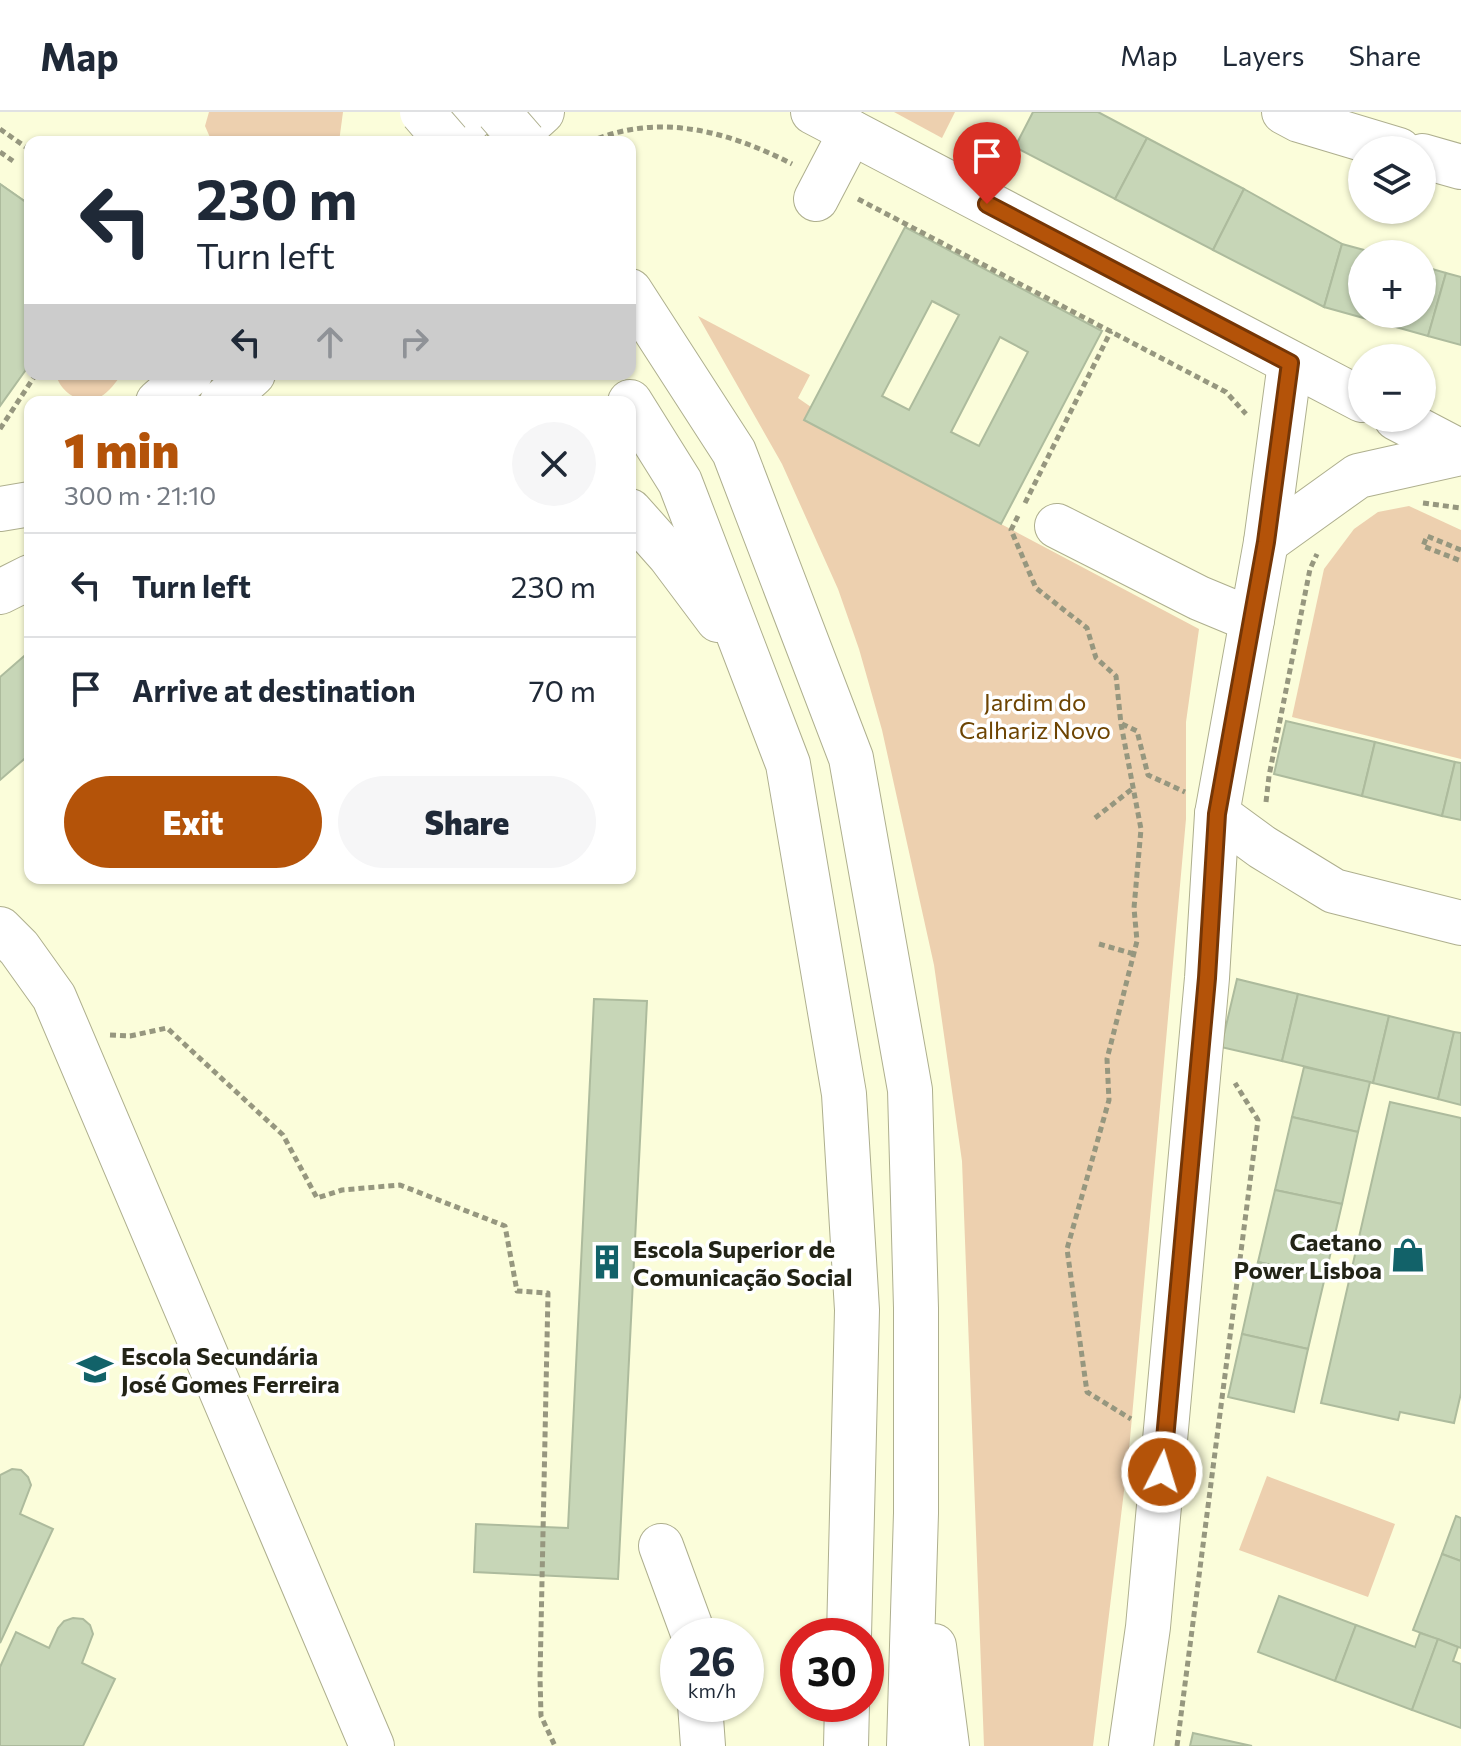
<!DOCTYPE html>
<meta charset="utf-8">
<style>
body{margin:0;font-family:Commissioner,sans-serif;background:#f6f6f7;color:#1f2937;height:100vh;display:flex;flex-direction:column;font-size:30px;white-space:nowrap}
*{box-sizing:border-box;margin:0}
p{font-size:26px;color:#747a83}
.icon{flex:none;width:44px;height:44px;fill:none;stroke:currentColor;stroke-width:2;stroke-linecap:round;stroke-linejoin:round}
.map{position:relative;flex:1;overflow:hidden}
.side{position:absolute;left:24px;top:284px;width:612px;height:488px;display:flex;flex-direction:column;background:#fff;border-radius:16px;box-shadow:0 2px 6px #0004}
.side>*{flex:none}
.guide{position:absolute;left:24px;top:24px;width:612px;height:244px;border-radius:16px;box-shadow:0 2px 6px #0004;background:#fff;color:#1f2937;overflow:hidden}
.controls{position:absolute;left:1348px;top:24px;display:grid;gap:16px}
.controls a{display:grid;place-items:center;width:88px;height:88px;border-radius:50%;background:#fff;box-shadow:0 2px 6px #0004;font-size:40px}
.speed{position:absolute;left:660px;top:1506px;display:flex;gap:16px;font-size:40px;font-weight:700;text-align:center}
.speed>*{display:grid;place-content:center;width:104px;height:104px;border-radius:50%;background:#fff;box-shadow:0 2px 6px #0004;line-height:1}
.speed small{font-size:20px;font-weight:400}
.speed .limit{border:12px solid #d22;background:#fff;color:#111}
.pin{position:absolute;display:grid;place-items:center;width:68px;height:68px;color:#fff;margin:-82px -34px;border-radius:50% 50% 50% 0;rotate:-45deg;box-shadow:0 0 8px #0007}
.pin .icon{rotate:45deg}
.me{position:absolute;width:88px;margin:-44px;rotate:5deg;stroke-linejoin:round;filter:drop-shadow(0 0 6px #0008)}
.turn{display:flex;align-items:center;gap:28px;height:168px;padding:0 40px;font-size:36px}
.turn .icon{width:104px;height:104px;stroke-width:2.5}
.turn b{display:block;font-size:56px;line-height:68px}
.lanes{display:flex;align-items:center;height:76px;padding:0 40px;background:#0003;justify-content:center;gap:40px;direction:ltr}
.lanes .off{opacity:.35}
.round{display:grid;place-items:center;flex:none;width:84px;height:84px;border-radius:42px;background:#f6f6f7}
.head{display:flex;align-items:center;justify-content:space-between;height:136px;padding:0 40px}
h1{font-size:48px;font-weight:800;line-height:60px;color:#b45309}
.action{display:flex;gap:16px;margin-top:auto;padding:16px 40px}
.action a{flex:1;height:92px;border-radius:48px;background:#b45309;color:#fff;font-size:32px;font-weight:800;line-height:92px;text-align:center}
.action a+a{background:#f6f6f7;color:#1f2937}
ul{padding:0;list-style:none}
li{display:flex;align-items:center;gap:24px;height:104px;padding:0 40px;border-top:2px solid #e0e1e3}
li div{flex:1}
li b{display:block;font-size:30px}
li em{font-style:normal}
header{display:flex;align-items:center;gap:48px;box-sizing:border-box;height:112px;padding:0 40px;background:#fff;border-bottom:2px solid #e0e1e3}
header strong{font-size:38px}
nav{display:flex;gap:44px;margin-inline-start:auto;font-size:28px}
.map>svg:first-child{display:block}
.green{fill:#edd0af}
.building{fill:#c7d6b7;stroke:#adbb9d;stroke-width:2;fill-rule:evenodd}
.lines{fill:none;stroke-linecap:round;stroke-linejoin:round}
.minor-casing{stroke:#aeaf8e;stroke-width:46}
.highway-casing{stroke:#aeaf8e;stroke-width:46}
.path{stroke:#96977f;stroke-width:5;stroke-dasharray:6 4;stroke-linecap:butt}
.minor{stroke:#fff;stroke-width:44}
.highway{stroke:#fff;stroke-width:44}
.highway-bridge-casing{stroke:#aeaf8e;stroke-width:46;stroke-linecap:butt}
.highway-bridge{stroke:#fff;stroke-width:44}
.route-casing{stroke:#753606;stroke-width:20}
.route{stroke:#b45309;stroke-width:14}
.labels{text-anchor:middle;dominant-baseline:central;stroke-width:7;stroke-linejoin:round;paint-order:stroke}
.park-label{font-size:24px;fill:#6d4402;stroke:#fff}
.poi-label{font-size:24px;font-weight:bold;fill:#232417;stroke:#fff;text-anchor:start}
</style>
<header>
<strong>Map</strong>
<nav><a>Map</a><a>Layers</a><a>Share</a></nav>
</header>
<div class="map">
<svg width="1461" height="1634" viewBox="0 0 1461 1634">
<rect width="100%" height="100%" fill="#fbfdda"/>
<g class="green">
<polygon points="209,0 343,0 339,30 212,30 205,14"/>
<polygon points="894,0 955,0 942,26"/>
<polygon points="698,204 810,263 798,286 811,295 805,308 1199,517 1186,610 1186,707 1129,1338 1093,1634 984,1634 962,1049 934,853 882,618 859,537 838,477 782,352"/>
<path d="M56 262H122C116 270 109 280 100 285 82 296 59 279 56 262Z"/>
<polygon points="1409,394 1461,418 1461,647 1292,605 1324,457 1354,417 1378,400"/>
<polygon points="1267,1364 1395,1412 1368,1485 1239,1438"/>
</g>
<g class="building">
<polygon points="1033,0 1098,0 1147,26 1115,87 1015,35"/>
<polygon points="1147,26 1244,77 1213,138 1115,87"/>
<polygon points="0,72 30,93 30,200 21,212 0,197"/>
<polygon points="0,72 30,93 30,252 0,294"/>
<polygon points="1244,77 1342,132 1324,195 1213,138"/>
<path d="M905 115 1102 219 1001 412 804 308ZM932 189 959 203 909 298 882 284ZM1000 225 1028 240 979 334 951 320Z"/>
<polygon points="1342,132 1379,142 1362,142 1362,202 1422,202 1422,154 1446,161 1428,224 1324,195"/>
<polygon points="1446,161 1461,165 1461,233 1428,224"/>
<polygon points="30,539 30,642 0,668 0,565"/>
<polygon points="1286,609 1375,630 1362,684 1274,662"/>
<polygon points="1375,630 1455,650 1442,704 1362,684"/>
<polygon points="1455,650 1461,651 1461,708 1442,704"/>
<polygon points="1237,867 1298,882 1282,949 1221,935"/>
<polygon points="1298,882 1389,904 1373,971 1282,949"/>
<polygon points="594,887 647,889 618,1467 474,1460 476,1412 568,1416"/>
<polygon points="1389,904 1454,920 1438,987 1373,971"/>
<polygon points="1454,920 1461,921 1461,993 1438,987"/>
<polygon points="1304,955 1370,970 1358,1020 1292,1005"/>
<polygon points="1390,990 1461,1006 1461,1281 1454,1311 1400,1300 1398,1308 1321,1291"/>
<polygon points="1292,1005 1358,1020 1342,1092 1275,1078"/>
<polygon points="1275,1078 1342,1092 1325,1165 1258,1150"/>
<polygon points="1258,1150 1325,1165 1308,1237 1242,1222"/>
<polygon points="1242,1222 1308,1237 1294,1300 1228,1285"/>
<polygon points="12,1357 21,1358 28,1365 31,1373 20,1402 53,1417 0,1531 0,1363"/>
<polygon points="1456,1404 1461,1406 1461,1449 1442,1442"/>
<polygon points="1442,1442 1461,1449 1461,1536 1413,1518"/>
<polygon points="1279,1484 1356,1513 1335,1569 1258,1540"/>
<polygon points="73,1506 83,1507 90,1513 93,1522 82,1551 115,1567 83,1634 0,1634 0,1555 16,1520 49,1536 58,1516 64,1509"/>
<polygon points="1356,1513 1415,1535 1420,1521 1438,1527 1412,1598 1335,1569"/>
<polygon points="1438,1527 1458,1535 1453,1549 1461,1552 1461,1616 1412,1598"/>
<polygon points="1193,1621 1252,1634 1190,1634"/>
</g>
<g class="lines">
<g class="minor-casing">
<g id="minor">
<polyline points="813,0 1362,288"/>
<polyline points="1284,0 1299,8 1399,38"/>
<polyline points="445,30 478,0"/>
<polyline points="509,30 542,0"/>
<polyline points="1422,44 1461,55"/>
<polyline points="816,87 851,20"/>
<polyline points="158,290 190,262"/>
<polyline points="222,290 253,262"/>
<polyline points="1396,306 1461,340"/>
<polyline points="0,397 30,392"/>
<polyline points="1057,414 1199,486 1252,508"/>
<polyline points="1266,430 1358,364 1461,341"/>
<polyline points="1217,702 1262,735 1334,779 1461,811"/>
<polyline points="0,817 19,836 54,885 372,1634"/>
<polyline points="661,1434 694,1524"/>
<polyline points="700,1592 703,1634"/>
<polyline points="1131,1634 1148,1515 1207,866 1217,702 1266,430 1290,251"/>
</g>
</g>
<g class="highway-casing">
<g id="highway">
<polyline points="630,179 734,340 851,646 910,978 916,1196 916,1401 909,1634"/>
<polyline points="630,290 680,370 788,652 844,982 857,1198 849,1524"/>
<polyline points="630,399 670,444 718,508"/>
<polyline points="0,480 30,465"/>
<polyline points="934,1534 947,1634"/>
<polyline points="846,1634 847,1592"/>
</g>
</g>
<g class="path">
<polyline points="0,17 30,38"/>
<path d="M589 30C658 0 728 19 792 52"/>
<polyline points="0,40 13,49"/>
<polyline points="858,87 1226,280 1246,302"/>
<polyline points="0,317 36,262"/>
<polyline points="1025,391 1111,219"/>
<polyline points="1423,391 1461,396"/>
<polyline points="1018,404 1011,418 1036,476 1087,516 1096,546 1116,564 1121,612 1141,717 1134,796 1137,829 1107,947 1109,988 1067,1137 1087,1280 1131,1307"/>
<polyline points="1461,438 1427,424 1423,434 1461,449"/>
<polyline points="1122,612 1137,619 1148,663 1185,680"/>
<polyline points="1266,690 1269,664 1310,457 1317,442"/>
<polyline points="1095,706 1132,677"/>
<polyline points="1099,832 1134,842"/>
<polyline points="110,923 130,924 167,916 283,1023 317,1086 342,1078 400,1073 505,1114 517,1179 548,1181 540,1565 541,1604 555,1634"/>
<polyline points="1177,1634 1258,1008 1235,971"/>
</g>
<use href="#minor" class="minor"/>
<use href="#highway" class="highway"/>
<g class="highway-bridge-casing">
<g id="highway-bridge">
<polyline points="422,0 448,30"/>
<polyline points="498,0 524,30"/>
</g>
</g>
<use href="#highway-bridge" class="highway-bridge"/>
</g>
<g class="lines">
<g class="route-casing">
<polyline id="route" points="987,92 1290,251 1266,430 1217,702 1207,866 1162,1360"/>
</g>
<use href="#route" class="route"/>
</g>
<defs>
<g id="shop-bare" transform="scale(2.76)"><path d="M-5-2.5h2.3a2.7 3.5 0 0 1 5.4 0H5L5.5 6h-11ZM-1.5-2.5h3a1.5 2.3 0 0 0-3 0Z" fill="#126269" stroke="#fff" stroke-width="2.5" paint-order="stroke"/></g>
<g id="building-bare" transform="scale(2.76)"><path d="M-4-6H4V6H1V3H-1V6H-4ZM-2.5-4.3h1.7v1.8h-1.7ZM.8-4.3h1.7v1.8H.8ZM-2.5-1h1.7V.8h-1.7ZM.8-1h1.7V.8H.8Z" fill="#126269" stroke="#fff" stroke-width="2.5" paint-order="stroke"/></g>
<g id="school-bare" transform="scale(2.76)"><path d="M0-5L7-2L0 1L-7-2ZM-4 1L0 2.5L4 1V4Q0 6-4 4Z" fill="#126269" stroke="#fff" stroke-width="2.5" paint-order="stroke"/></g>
</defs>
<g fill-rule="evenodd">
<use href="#shop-bare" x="1408" y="1143"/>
<use href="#building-bare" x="607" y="1150"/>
<use href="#school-bare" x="95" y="1257"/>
</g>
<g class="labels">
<g class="park-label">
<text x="1035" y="589">Jardim do<tspan x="1035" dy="28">Calhariz Novo</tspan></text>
</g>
<g class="poi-label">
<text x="1382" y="1129" text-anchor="end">Caetano<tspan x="1382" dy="28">Power Lisboa</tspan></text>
<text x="633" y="1136">Escola Superior de<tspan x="633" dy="28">Comunicação Social</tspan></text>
<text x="121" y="1243">Escola Secundária<tspan x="121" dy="28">José Gomes Ferreira</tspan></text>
</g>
</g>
</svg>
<div class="controls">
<a><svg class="icon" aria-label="layers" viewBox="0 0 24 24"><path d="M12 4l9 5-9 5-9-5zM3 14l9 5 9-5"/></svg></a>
<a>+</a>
<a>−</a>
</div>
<div class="speed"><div>26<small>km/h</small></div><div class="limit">30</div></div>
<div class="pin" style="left:987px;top:92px;background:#d93025"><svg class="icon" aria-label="arrive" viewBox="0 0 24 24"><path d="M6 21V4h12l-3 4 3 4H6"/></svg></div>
<svg class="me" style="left:1162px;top:1360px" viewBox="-20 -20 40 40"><circle r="17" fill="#b45309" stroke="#fff" stroke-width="3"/><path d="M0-11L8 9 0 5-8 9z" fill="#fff"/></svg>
<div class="guide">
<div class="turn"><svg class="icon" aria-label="left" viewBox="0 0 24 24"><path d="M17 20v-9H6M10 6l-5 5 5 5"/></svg><div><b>230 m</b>Turn left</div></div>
<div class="lanes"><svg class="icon" aria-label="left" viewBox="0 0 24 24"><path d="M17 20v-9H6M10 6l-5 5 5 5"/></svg><svg class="icon off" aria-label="ahead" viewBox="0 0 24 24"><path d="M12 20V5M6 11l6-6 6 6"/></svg><svg class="icon off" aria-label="right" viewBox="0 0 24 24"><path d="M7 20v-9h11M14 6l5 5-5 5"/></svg></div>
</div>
<section class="side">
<div class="head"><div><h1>1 min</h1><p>300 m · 21:10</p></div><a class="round"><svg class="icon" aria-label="close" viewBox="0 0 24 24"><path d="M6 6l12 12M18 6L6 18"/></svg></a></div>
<ul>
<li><svg class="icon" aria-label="left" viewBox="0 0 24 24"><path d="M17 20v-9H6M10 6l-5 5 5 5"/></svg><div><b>Turn left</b></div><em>230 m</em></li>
<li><svg class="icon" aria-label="arrive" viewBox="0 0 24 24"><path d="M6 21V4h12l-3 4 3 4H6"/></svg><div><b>Arrive at destination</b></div><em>70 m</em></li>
</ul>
<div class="action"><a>Exit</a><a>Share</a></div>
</section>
</div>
